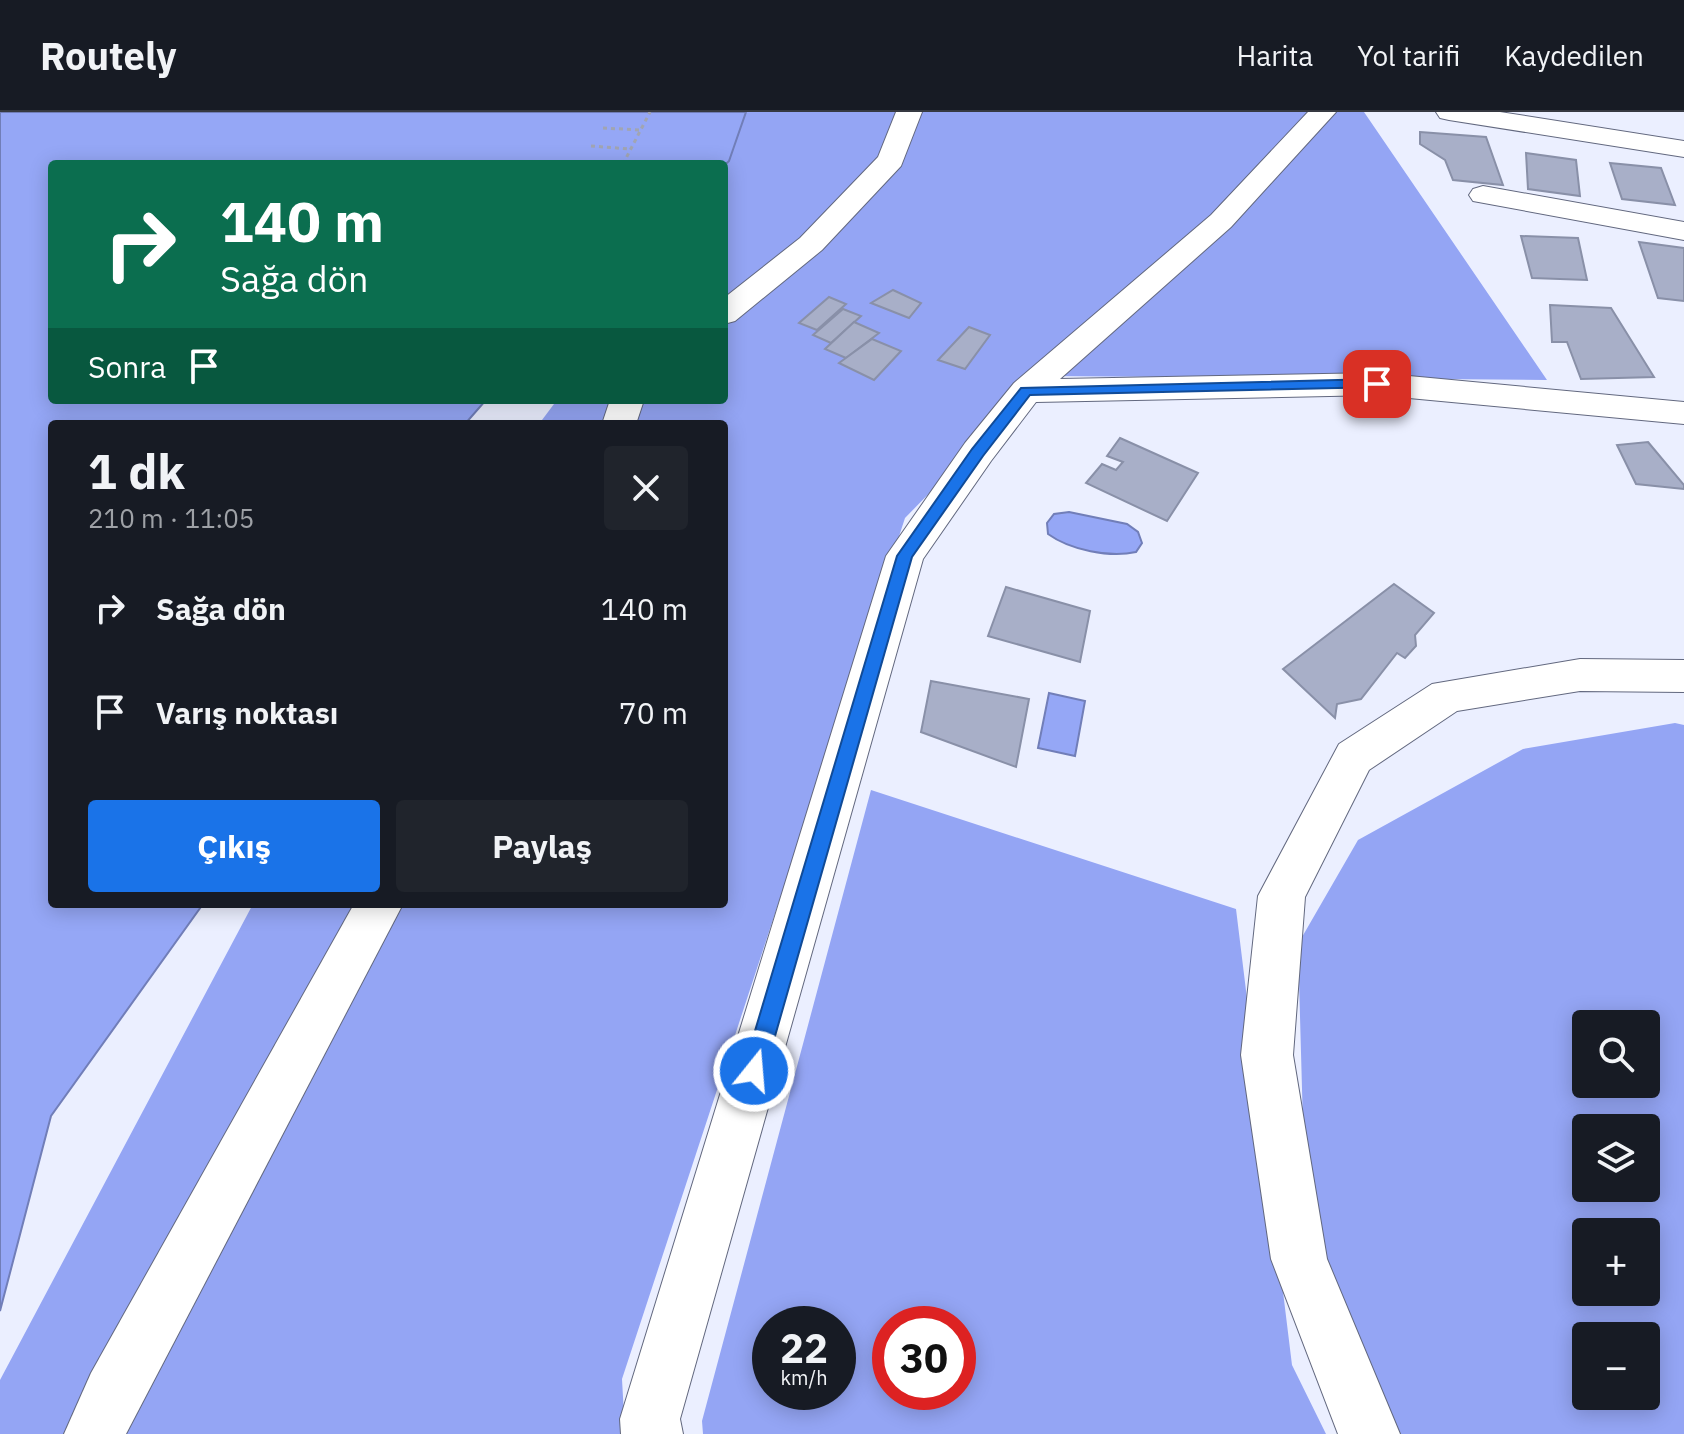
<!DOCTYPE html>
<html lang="tr">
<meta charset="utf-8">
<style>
body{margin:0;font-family:"IBM Plex Sans",sans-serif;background:#20242c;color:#f1f3f6;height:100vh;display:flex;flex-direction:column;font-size:30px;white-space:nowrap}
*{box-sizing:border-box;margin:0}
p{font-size:26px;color:#9ea1a6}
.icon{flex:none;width:44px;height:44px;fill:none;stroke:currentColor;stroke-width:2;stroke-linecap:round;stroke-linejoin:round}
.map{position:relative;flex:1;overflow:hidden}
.details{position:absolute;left:48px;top:308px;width:680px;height:488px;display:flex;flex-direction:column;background:#171b24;border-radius:8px;box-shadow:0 4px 20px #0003}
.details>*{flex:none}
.hud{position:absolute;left:48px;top:48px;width:680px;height:244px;border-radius:8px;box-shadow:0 4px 20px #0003;background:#0b6e4f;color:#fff;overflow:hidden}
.buttons{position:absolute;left:1572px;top:898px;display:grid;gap:16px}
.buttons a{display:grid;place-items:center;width:88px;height:88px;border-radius:8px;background:#171b24;box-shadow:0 4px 20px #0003;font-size:40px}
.speed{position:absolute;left:752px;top:1194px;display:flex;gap:16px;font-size:40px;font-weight:700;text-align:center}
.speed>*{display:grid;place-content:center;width:104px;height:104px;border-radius:50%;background:#171b24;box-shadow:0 4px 20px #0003;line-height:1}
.speed small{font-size:20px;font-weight:400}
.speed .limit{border:12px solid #d22;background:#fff;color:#111}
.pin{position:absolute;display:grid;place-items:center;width:68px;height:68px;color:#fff;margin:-34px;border-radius:16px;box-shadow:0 4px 12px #0006}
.me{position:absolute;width:88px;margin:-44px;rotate:17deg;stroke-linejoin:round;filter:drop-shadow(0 0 6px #0008)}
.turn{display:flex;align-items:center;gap:28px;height:168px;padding:0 40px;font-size:36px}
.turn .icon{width:104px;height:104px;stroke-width:2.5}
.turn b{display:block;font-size:56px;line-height:68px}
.then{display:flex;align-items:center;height:76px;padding:0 40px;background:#0003;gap:16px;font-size:30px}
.round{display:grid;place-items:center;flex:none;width:84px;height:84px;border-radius:8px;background:#20242c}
.summary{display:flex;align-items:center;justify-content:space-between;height:136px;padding:0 40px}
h1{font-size:48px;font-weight:700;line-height:60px}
.primary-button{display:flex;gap:16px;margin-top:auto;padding:16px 40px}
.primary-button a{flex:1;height:92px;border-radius:8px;background:#1a73e8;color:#fff;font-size:32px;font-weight:700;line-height:92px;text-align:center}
.primary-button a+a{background:#20242c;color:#f1f3f6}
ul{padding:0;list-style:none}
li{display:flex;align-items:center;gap:24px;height:104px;padding:0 40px}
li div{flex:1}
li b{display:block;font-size:30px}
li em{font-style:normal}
header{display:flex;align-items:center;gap:48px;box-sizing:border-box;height:112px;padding:0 40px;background:#171b24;border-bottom:2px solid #363941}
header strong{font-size:38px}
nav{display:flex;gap:44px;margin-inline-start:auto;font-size:28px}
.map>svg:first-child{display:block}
.forest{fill:#94a5f4;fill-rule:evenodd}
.water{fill:#95a7f6;stroke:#717eb8;stroke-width:2}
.building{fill:#a8afc8;stroke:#8990a8;stroke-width:2}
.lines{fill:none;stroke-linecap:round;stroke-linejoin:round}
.minor-casing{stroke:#62687f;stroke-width:2}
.path{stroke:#a1a5b2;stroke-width:3;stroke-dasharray:4 4;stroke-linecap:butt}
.minor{fill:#fff;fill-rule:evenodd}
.route{fill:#1a73e8;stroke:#114b97;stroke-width:2}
</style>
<header>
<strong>Routely</strong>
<nav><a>Harita</a><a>Yol tarifi</a><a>Kaydedilen</a></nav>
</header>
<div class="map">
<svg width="1684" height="1322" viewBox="0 0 1684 1322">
<rect width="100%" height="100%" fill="#ebefff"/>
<g class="forest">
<polygon points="737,0 1364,0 1547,268 1044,264 905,406 622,1267 625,1322 0,1322 0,1268 253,792 724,792 724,312 539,312 557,288 724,288 724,52"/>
<path d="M1675 611 1684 613V1322H1389L1305 1085 1298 832 1358 728 1523 637ZM1586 912H1646V972H1586ZM1586 1016H1646V1076H1586ZM1586 1120H1646V1180H1586ZM1586 1224H1646V1284H1586Z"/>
<path d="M871 678 1236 797 1292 1253 1326 1322H703L702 1309ZM770 1212H838V1280H770ZM890 1212H958V1280H890Z"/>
</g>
<g class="water">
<polygon points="0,0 746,0 729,49 724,54 52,52 52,288 486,288 465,312 52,312 52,792 203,792 51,1004 0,1199"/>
<path d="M1069 400 1127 412 1138 420 1142 431 1136 440C1110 446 1070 438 1048 422L1047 411 1054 402Z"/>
<polygon points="1049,581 1085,589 1075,644 1038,636"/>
</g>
<g class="building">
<polygon points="1420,20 1486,25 1503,73 1453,68 1445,48 1420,32"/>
<polygon points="1526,41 1576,48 1580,84 1528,77"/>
<polygon points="1610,51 1661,56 1675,93 1622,87"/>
<polygon points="1521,124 1578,126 1587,168 1532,166"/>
<polygon points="1639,130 1684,136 1684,189 1658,186"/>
<polygon points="893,178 921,191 909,206 871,191"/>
<polygon points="829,185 846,192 817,218 799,211"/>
<polygon points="1550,193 1611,196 1654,265 1581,267 1567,230 1552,230"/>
<polygon points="843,197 861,204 831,231 813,223"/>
<polygon points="854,210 879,221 846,246 825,237"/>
<polygon points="969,215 990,223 965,257 938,248"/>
<polygon points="872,227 901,239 874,268 839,251"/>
<polygon points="1120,326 1198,361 1167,409 1086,371 1102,352 1116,358 1123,350 1107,344"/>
<polygon points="1648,330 1684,373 1684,377 1636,372 1617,333"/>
<polygon points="1394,472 1434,501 1415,523 1416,534 1405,546 1397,541 1361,587 1337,592 1335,606 1283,557"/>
<polygon points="1006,475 1090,499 1080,550 988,524"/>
<polygon points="931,569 1029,587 1016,655 921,620"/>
</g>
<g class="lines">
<g class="minor-casing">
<g id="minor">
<polygon points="896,0 922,0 901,54 822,138 735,209 724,212 724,186 800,126 878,45"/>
<polygon points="1308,0 1336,0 1231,115 1060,267 1377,261 1684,290 1684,312 1377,283 1036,290 991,349 923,447 680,1307 683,1322 621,1322 620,1307 886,444 965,331 1014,271 1211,103"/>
<polygon points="1436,0 1500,0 1684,29 1684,45 1449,8 1440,6"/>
<polygon points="1483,74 1684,110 1684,128 1473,89 1469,83 1473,77"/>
<polygon points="610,288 644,288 636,312 602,312"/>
<polygon points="1580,547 1684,548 1684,580 1580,579 1457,599 1369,658 1305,785 1293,943 1327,1147 1400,1322 1338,1322 1271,1147 1241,943 1258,784 1339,632 1432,572"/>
<polygon points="354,792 403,792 126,1322 64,1322 91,1261"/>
</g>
</g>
<g class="path">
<polyline points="603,16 641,18"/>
<polyline points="591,34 630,37"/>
<polyline points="623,52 650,0"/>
</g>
<use href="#minor" class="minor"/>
</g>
<polygon class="route" points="1377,267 1382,268 1382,275 1030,283 983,344 912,445 765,959 762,966 754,970 747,966 743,959 897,444 972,337 1021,276"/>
</svg>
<div class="buttons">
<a><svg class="icon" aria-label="search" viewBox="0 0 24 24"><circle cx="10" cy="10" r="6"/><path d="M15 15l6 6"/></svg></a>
<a><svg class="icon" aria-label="layers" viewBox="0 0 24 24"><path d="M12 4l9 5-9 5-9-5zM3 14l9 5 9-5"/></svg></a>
<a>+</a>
<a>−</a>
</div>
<div class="speed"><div>22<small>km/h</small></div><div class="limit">30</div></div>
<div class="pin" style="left:1377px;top:272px;background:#d93025"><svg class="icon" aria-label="arrive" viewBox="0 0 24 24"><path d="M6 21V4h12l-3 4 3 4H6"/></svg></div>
<svg class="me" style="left:754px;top:959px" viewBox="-20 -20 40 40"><circle r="17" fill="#1a73e8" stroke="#fff" stroke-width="3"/><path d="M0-11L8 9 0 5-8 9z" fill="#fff"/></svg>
<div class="hud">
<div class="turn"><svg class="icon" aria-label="right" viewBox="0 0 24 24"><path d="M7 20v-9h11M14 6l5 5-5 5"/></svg><div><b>140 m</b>Sağa dön</div></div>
<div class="then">Sonra<svg class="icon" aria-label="arrive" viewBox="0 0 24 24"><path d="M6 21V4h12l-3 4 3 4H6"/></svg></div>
</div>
<section class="details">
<div class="summary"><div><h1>1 dk</h1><p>210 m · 11:05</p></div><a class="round"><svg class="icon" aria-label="close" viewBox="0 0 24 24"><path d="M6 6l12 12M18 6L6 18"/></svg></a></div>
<ul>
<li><svg class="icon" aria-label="right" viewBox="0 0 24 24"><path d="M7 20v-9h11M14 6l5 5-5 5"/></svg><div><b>Sağa dön</b></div><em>140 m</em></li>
<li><svg class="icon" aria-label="arrive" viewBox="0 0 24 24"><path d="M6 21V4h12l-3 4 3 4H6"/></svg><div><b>Varış noktası</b></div><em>70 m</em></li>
</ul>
<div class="primary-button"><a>Çıkış</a><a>Paylaş</a></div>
</section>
</div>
